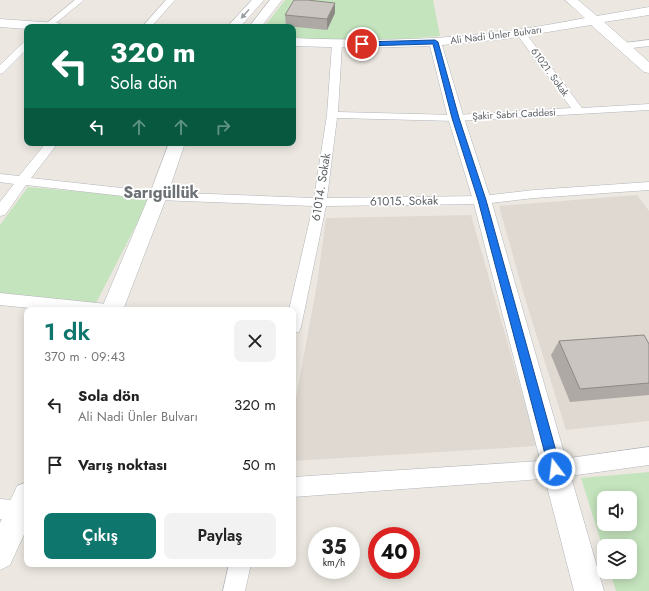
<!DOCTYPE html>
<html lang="tr">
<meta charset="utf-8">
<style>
body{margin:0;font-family:Jost,sans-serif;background:#f2f2f2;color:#222;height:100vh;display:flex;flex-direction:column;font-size:15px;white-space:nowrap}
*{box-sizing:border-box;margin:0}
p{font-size:13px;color:#767676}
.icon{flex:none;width:22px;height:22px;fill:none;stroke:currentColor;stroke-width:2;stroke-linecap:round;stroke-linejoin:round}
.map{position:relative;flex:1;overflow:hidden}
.side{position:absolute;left:24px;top:307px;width:272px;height:260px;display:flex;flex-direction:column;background:#fff;border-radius:8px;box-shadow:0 2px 10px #0003}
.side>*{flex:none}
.banner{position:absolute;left:24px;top:24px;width:272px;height:122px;border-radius:8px;box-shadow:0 2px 10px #0003;background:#0b6e4f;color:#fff;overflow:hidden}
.buttons{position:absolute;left:597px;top:491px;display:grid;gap:8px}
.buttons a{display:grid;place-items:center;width:40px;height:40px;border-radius:8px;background:#fff;box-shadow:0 2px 10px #0003;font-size:20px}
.speed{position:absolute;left:308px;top:527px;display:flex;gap:8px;font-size:20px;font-weight:700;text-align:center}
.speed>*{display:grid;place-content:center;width:52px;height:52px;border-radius:50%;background:#fff;box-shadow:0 2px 10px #0003;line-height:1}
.speed small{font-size:10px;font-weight:400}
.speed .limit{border:6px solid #d22;background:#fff;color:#111}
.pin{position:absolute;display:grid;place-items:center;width:34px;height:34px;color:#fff;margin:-17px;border:2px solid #fff;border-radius:50%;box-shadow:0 1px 4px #0007}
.me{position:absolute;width:44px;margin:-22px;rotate:345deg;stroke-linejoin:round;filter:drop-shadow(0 0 3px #0008)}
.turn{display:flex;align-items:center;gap:14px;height:84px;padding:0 20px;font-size:18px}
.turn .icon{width:52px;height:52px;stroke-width:2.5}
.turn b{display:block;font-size:28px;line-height:34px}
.lanes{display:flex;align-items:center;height:38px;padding:0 20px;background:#0003;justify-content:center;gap:20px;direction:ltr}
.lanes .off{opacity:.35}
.round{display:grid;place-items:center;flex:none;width:42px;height:42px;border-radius:8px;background:#f2f2f2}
.overview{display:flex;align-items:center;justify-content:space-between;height:68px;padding:0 20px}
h1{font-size:24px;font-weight:600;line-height:30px;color:#0f766e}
.action{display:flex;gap:8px;margin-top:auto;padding:8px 20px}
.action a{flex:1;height:46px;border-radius:8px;background:#0f766e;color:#fff;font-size:16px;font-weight:600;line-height:46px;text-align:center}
.action a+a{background:#f2f2f2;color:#222}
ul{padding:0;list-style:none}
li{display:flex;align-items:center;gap:12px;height:60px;padding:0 20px}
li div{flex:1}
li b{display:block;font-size:15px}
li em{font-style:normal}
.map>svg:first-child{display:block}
.education{fill:#dfd9d2}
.green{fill:#c4e4bd;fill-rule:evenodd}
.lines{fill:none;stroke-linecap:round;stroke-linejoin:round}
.street-casing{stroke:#b2b5b9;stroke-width:1}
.secondary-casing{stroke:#b1b6b9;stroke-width:1}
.street{fill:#fff;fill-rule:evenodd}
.secondary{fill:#fff;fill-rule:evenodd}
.wall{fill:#aea9a5}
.shaded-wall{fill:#8d8a86}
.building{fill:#cac5c0;stroke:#8d8a86}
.oneway{fill:#9c9fa1}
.route{fill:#1a73e8;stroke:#114b97}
.labels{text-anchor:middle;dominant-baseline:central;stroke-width:3.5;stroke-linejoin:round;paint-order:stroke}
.far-street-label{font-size:10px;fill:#5a5f62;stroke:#fff}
.street-label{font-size:12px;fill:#5a5f62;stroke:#fff}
.district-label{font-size:16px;font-weight:bold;fill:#6b7174;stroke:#fff}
</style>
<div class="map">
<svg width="649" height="591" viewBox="0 0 649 591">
<rect width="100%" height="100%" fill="#ece8e1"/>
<g class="education">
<polygon points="637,195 649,211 649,421 566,430 524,295 499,206"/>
<polygon points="471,215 537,446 293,461 293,414 317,284 326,218"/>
</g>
<g class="green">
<path d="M285 0H433L440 36C390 41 342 42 293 37V27H264Z"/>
<polygon points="28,187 150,198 96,303 0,293 0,225"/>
<path d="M649 472V591H616L610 572H630V546H604V552L581 478ZM604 498H630V524H604Z"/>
</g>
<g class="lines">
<g class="street-casing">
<g id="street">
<polygon points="75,0 84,0 51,27 42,27"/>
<polygon points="166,0 175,0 151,27 142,27"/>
<polygon points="521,30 524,31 582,108 649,104 649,110 456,121 337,118 327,198 482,196 534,190 649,182 649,190 534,198 482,204 326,206 301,327 299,332 293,333 293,310 289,310 313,206 158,200 26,185 5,215 0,216 0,202 14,184 0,182 0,174 19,176 46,143 58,143 31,178 158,192 314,198 327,115 332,44 337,41 342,44 338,112 456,115 571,108 516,33"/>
<polygon points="649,40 649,46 624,49 619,46 624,43"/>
<polygon points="27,41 27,49 3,73 0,74 0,65 24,42"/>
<polygon points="0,293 107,304 112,306 115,310 49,310 0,305"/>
<polygon points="649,447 649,465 555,478 293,497 293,477 555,460"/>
<polygon points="0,499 27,501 27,521 0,519"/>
<polygon points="229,564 251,564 245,591 223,591"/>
</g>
</g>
<g class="secondary-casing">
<g id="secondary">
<polygon points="252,0 264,0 240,27 227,27"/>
<polygon points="270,0 282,0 261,27 249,27"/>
<path d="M565 0H578L597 16 649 7V15L604 22 649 62V73L644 72 591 25 505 39 442 45 464 118 491 200 604 591H574L473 200 448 118 430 46 365 48 293 46V38C349 40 405 41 461 36 502 33 544 26 585 18Z"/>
<polygon points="0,19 57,23 61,24 63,27 27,27 27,29 0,27"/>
<polygon points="169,143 185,143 167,196 123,310 101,310 149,196"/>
<polygon points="27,482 27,528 10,565 0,570 0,523 17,486"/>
</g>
</g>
<use href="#street" class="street"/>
<use href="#secondary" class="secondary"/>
</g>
<g class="wall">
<polygon points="335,3 335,13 327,30 286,26 285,15"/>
<polygon points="559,341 649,344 649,395 570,402 551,355"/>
</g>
<polygon class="shaded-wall" points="335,3 335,13 327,30 327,19"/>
<g class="building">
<polygon points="294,0 307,0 335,3 327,19 285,15"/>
<polygon points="644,335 649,344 649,383 580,389 559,341"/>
</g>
<defs><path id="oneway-solid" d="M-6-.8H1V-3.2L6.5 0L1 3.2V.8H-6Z"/></defs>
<use class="oneway" href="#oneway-solid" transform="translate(245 14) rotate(132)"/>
<polygon class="route" points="435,40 438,42 459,118 486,200 561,469 559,473 555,475 551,473 549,469 478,200 452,118 433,44 362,46 359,44 362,42"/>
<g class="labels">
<g class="far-street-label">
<text transform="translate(496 35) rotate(-7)">Ali Nadi Ünler Bulvarı</text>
<text transform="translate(550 72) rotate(54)">61021. Sokak</text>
<text transform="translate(514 114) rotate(-3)">Şakir Sabri Caddesi</text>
</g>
<g class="street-label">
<text transform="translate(321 187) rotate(-81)">61014. Sokak</text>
<text transform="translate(404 201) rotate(-1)">61015. Sokak</text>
</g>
<g class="district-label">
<text x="161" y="192">Sarıgüllük</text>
</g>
</g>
</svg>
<div class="buttons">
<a><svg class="icon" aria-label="sound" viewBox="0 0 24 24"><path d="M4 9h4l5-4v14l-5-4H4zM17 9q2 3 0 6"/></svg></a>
<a><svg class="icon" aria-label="layers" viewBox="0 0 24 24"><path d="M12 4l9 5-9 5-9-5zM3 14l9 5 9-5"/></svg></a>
</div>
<div class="speed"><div>35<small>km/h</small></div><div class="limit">40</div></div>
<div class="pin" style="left:362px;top:44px;background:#d93025"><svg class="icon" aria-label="arrive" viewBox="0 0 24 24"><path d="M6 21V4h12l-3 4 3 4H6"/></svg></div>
<svg class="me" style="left:555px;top:469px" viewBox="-20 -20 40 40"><circle r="17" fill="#1a73e8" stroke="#fff" stroke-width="3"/><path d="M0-11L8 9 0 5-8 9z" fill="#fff"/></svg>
<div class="banner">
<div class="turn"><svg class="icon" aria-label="left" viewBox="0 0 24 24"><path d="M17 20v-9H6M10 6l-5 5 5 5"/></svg><div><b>320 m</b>Sola dön</div></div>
<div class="lanes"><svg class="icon" aria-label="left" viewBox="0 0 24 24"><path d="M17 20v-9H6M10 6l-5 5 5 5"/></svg><svg class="icon off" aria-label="ahead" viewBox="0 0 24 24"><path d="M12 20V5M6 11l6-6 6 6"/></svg><svg class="icon off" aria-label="ahead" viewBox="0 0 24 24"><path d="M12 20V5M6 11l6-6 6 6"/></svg><svg class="icon off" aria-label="right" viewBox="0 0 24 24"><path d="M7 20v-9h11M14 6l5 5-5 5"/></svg></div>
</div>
<section class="side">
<div class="overview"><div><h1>1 dk</h1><p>370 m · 09:43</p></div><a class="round"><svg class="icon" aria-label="close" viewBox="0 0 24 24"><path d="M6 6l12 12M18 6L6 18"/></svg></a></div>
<ul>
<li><svg class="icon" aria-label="left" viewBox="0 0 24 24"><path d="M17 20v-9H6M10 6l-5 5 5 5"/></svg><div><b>Sola dön</b><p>Ali Nadi Ünler Bulvarı</p></div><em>320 m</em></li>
<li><svg class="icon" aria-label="arrive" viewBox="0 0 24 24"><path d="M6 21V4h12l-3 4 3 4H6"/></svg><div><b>Varış noktası</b></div><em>50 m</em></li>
</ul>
<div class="action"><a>Çıkış</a><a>Paylaş</a></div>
</section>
</div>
